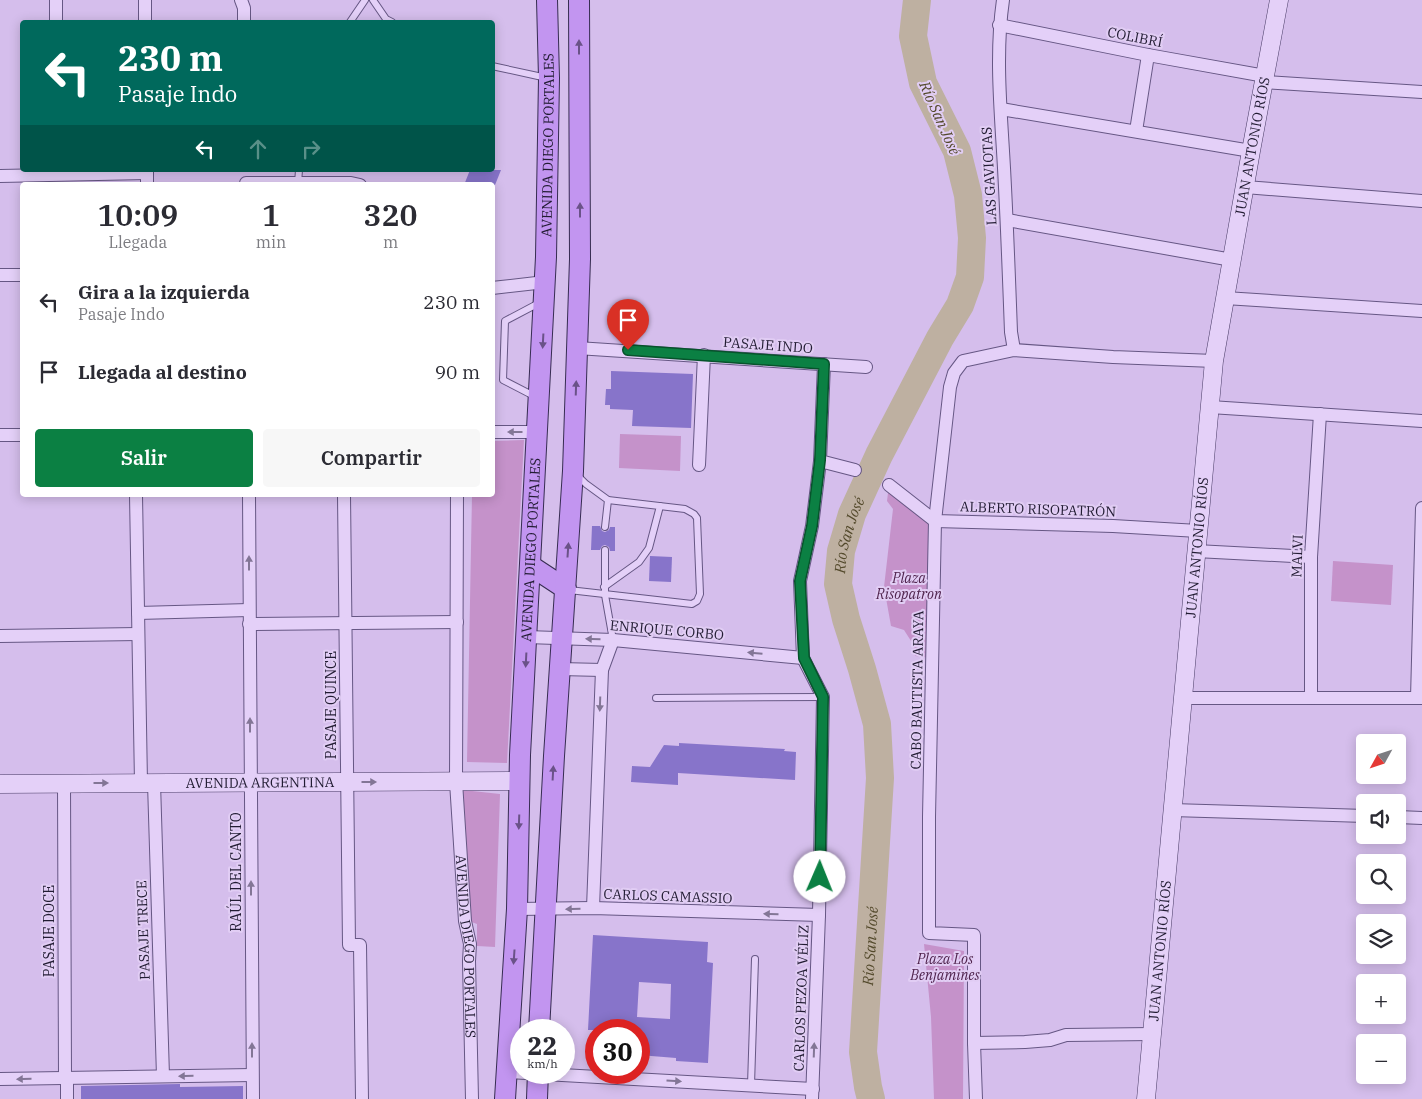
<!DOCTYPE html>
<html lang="es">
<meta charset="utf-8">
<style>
body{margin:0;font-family:"IBM Plex Serif",serif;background:#f7f7f7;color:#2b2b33;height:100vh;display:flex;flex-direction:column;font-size:19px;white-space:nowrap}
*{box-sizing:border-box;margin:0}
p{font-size:16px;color:#7c7c81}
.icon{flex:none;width:28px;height:28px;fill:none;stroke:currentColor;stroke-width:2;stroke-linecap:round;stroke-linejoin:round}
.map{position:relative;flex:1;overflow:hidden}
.panel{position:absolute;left:20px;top:182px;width:475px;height:315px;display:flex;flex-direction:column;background:#fff;border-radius:5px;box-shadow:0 2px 12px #0003}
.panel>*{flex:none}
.hud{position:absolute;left:20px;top:20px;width:475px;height:152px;border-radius:5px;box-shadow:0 2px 12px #0003;background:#00695c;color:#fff;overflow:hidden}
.needle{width:32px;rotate:230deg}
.fabs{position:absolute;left:1356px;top:734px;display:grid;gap:10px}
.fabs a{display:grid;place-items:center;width:50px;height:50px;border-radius:5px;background:#fff;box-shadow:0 2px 12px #0003;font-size:25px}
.speed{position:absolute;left:510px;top:1019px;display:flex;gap:10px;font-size:25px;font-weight:700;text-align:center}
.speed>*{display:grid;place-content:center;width:65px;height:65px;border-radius:50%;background:#fff;box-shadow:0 2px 12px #0003;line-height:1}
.speed small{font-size:12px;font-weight:400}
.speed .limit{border:8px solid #d22;background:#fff;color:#111}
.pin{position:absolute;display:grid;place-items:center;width:42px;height:42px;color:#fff;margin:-51px -21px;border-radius:50% 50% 50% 0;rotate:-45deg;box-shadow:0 0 5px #0007}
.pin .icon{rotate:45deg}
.me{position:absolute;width:55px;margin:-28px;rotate:1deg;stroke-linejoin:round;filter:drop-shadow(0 0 4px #0008)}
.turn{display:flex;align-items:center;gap:18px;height:105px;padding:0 15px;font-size:22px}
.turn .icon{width:65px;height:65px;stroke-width:2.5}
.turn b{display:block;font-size:35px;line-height:42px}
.lanes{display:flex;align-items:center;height:48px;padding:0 15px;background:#0003;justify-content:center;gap:25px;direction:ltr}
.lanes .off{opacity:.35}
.eta{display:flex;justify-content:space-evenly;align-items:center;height:85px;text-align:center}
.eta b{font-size:30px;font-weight:600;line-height:35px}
.button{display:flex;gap:10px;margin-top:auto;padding:10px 15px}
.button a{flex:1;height:58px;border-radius:5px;background:#0b8043;color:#fff;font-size:20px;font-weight:600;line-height:58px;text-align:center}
.button a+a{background:#f7f7f7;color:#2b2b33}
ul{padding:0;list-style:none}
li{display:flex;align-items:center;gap:15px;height:70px;padding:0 15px}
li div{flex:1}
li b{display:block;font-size:19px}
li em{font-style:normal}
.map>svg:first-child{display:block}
.green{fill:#c592ca}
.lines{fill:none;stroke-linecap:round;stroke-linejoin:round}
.river{stroke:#beb0a1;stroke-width:28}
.building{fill:#8774ca;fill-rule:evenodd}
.lane-casing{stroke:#665784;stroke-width:8}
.street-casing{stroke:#665784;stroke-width:14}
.secondary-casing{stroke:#483b65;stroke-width:19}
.primary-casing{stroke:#362c51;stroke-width:22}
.lane{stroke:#e4d0f8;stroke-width:6}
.street{stroke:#e4d0f8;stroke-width:12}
.secondary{stroke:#e4d0f8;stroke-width:18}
.primary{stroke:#c295f0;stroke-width:20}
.oneway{fill:#6a5288}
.oneway2{fill:#837696}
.route-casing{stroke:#07532c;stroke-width:12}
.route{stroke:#0b8043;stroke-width:9}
.labels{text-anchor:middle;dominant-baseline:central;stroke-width:4;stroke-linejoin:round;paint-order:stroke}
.street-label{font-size:14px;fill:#221c33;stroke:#e1cdf4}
.park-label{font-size:14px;font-style:italic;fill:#4f234d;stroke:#e1cdf4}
.water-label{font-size:15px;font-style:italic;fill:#53492b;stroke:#e1cdf4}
</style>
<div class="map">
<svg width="1422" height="1099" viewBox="0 0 1422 1099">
<rect width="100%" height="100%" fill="#d5beec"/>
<g class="green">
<polygon points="620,434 681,436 680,471 619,468"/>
<polygon points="524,440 507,763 467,762 472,495 492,495 493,441"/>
<polygon points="889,485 935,521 932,658 915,656 913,644 904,630 891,626 884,587 893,509 887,501"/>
<polygon points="1333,561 1393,565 1391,605 1331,601"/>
<polygon points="463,790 500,794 495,947 477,946 477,924 469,921"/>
<polygon points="924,944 964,951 963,1099 934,1099 931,1017"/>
</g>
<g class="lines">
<path class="river" id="s1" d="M871 1099 868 1087 863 1052 880 778 877 724 862 669 846 619 838 584 841 551 852 514 879 455 940 338 960 305 970 277 972 238 968 195 957 151 923 83 913 36 917 0"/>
</g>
<g class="building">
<polygon points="470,170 501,170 495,185 464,185"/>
<polygon points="611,371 693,374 691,428 632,426 633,410 610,409 610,405 605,405 606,389 611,389"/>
<polygon points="592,526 600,526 602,531 605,532 609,530 610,527 615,527 615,551 610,551 609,547 605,545 602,546 600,550 591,550"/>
<polygon points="650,556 672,557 671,582 649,581"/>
<polygon points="679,743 785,749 784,751 796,752 795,780 678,773 678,785 631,782 632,766 650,767 664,745 679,746"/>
<path d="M593 935 708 942 707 962 713 963 708 1063 676 1061V1058L639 1055V1030H588ZM639 982 671 984 670 1019 637 1017Z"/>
<polygon points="180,1084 180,1087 243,1086 243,1099 81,1099 81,1086"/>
</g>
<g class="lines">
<g class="lane-casing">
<g id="lane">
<polyline points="373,0 386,19 392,22"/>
<polyline points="350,22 365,0"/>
<polyline points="492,66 547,78"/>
<polyline points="298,183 299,170"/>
<polyline points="534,396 503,380 505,321 541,302"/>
<polyline points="577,475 586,484 608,500 605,527"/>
<polyline points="605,550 605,595 613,640"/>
<polyline points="604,587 639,562 649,548 660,506"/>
<polyline points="569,590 692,604 697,601 700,594 697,518 694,514 685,509 608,500"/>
<polyline points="656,698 823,697"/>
<polyline points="751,1085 755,959"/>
</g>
</g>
<g class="street-casing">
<g id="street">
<polyline points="56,0 56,22"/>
<polyline points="145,0 145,22"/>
<polyline points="241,0 244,8 244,22"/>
<path d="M1003 0C995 55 1001 113 1004 168 1007 223 1009 277 1011 332L1014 350"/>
<polyline points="999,25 1148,55 1265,76"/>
<polyline points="1264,82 1422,92"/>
<polyline points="1001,109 1251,151"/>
<polyline points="1136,131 1148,55"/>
<polyline points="147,170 147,185"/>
<polyline points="0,176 147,173"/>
<polyline points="246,183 351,183 360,185"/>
<polyline points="1245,187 1422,201"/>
<polyline points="1007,220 1232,260"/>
<polyline points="0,275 22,275"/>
<polyline points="492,288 545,282"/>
<polyline points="1225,298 1422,311"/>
<polyline points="577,348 866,367"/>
<polyline points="1210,407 1422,421"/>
<polyline points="492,432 538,432"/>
<polyline points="0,435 22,435"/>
<polyline points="820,461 855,470"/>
<polyline points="699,465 704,355"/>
<polyline points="889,485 935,521 1113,526 1198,531"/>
<polyline points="136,495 141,783"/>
<polyline points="249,495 253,1099"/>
<polyline points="344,495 349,945 360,945 362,1099"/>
<path id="s2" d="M457 495 456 782 465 921 470 944 469 961 472 1099"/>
<polyline points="1196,551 1311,557"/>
<polyline points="138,613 249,610"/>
<polyline points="249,624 457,622"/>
<polyline points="0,636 138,634"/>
<polyline points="527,637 613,640 803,658"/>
<polyline points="560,669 602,670"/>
<polyline points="1183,698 1422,698"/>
<polyline points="1311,698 1311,557 1320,414"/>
<polyline points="1417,698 1422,508"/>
<polyline points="64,783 65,1078"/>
<polyline points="154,783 163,1076"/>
<polyline points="1172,810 1365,816"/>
<polyline points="1398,817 1422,818"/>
<polyline points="593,908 602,670 613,640"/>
<polyline points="517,909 593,908 819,915"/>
<polyline points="974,1043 1025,1042 1050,1040 1066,1035 1152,1034"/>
<polyline points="507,1072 813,1089"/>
<polyline points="67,1078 67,1099"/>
<polyline points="0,1079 252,1075"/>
<polyline points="812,1099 819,915 823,697 803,658 800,581 812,526 820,461 824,364"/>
<polyline points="976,1099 974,1043 974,935 929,933 929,817 935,521 950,387 954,373 963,361 1014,350 1113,357 1214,361"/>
</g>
</g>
<g class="secondary-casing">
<g id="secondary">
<path id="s3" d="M0 784 520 781"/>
<path id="s4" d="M1146 1099 1214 361 1251 151 1279 0"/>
</g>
</g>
<g class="primary-casing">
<g id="primary">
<polyline points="531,566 566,589"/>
<polyline points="539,1030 554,756 573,471 580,259 579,0"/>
<path id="s5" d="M505 1099 517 909 520 755 546 257 549 78 547 0"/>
<polyline points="537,1099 538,1072"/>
</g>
</g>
<use href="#lane" class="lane"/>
<use href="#street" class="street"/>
<use href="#secondary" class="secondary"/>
<use href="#primary" class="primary"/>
</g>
<defs><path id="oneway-solid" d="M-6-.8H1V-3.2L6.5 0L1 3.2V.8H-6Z" transform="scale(1.25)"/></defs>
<g class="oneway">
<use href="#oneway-solid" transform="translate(579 47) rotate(-90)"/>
<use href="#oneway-solid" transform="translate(580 210) rotate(-90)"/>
<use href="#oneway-solid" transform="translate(543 341) rotate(93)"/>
<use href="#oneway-solid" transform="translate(576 388) rotate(-88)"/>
<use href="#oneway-solid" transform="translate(568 550) rotate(-86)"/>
<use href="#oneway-solid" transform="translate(526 660) rotate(93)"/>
<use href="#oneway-solid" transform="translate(553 773) rotate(-87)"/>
<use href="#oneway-solid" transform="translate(519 822) rotate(92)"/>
<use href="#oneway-solid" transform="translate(514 957) rotate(94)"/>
</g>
<g class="oneway2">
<use href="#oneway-solid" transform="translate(515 432) rotate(180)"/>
<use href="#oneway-solid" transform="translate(249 563) rotate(-90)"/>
<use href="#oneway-solid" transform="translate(593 639) rotate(-178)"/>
<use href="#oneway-solid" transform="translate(755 653) rotate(-175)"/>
<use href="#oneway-solid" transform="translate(600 704) rotate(92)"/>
<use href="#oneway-solid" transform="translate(250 725) rotate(-90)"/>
<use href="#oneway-solid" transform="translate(369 782)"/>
<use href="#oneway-solid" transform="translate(101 783)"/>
<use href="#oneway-solid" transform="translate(251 888) rotate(-90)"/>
<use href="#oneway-solid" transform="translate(573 909) rotate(178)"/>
<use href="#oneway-solid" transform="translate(771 914) rotate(-178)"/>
<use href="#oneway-solid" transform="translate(252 1050) rotate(-90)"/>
<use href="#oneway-solid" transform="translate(814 1050) rotate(-88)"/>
<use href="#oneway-solid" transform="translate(186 1076) rotate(179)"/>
<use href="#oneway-solid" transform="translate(24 1079) rotate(179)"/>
<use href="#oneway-solid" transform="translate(674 1081) rotate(3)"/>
</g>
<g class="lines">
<g class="route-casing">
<polyline id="route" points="628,350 824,364 820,460 812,526 800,581 804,658 823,697 820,877"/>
</g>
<use href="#route" class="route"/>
</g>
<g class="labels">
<g class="street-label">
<text transform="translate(1135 37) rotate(11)">COLIBRÍ</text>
<text stroke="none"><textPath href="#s5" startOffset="955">AVENIDA DIEGO PORTALES</textPath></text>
<text stroke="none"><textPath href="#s4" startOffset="959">JUAN ANTONIO RÍOS</textPath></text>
<text transform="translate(989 176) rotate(-93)">LAS GAVIOTAS</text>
<text transform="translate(768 345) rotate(4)">PASAJE INDO</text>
<text transform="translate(1038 509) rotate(2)">ALBERTO RISOPATRÓN</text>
<text stroke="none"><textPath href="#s4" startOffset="554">JUAN ANTONIO RÍOS</textPath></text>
<text stroke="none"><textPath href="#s5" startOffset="550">AVENIDA DIEGO PORTALES</textPath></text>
<text transform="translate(1297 556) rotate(-88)">MALVI</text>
<text transform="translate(667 630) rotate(5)">ENRIQUE CORBO</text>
<text transform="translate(917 690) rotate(-89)">CABO BAUTISTA ARAYA</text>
<text transform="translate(331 705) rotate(-90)">PASAJE QUINCE</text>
<text stroke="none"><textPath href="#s3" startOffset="260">AVENIDA ARGENTINA</textPath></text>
<text transform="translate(236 872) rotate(-90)">RAÚL DEL CANTO</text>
<text transform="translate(668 896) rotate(2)">CARLOS CAMASSIO</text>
<text transform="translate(143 930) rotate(-92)">PASAJE TRECE</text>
<text transform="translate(49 931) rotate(-90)">PASAJE DOCE</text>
<text stroke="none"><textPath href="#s2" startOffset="452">AVENIDA DIEGO PORTALES</textPath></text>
<text stroke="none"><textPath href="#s4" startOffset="149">JUAN ANTONIO RÍOS</textPath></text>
<text transform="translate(801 998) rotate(-88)">CARLOS PEZOA VÉLIZ</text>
</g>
<g class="park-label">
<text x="909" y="578">Plaza<tspan x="909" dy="16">Risopatron</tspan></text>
<text x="945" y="959">Plaza Los<tspan x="945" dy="16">Benjamines</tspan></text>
</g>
<g class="water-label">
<text transform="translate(940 118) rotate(66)">Río San José</text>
<text stroke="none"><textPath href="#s1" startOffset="572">Río San José</textPath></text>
<text stroke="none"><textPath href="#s1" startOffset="154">Río San José</textPath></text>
</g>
</g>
</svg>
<div class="fabs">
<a><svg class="needle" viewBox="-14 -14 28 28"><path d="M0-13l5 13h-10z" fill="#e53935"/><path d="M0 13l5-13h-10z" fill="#7c7c81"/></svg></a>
<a><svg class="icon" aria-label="sound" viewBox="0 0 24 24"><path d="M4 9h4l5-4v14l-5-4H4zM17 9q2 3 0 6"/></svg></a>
<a><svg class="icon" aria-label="search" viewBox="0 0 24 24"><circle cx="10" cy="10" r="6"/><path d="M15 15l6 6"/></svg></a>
<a><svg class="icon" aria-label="layers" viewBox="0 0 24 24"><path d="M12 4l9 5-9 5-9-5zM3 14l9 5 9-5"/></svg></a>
<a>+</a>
<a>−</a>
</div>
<div class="speed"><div>22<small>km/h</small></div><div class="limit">30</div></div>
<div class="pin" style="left:628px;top:350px;background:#d93025"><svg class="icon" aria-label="arrive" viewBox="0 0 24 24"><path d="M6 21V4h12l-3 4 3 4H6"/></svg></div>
<svg class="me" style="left:820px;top:877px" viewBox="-20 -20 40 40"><circle r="19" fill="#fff"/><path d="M0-13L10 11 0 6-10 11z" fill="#0b8043"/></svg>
<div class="hud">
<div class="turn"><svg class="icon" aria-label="left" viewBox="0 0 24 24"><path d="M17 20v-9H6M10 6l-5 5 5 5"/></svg><div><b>230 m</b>Pasaje Indo</div></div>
<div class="lanes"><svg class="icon" aria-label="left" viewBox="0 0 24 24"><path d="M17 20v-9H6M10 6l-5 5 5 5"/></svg><svg class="icon off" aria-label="ahead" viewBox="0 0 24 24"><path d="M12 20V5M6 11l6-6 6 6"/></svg><svg class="icon off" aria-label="right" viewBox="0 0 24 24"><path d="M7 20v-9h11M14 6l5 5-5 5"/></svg></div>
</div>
<section class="panel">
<div class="eta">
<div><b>10:09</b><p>Llegada</p></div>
<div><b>1</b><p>min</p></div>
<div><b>320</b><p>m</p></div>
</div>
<ul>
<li><svg class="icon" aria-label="left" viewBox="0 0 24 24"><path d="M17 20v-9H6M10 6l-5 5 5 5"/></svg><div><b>Gira a la izquierda</b><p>Pasaje Indo</p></div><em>230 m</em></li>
<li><svg class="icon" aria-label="arrive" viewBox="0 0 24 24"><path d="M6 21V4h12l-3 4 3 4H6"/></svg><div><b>Llegada al destino</b></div><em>90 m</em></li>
</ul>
<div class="button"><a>Salir</a><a>Compartir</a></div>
</section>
</div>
